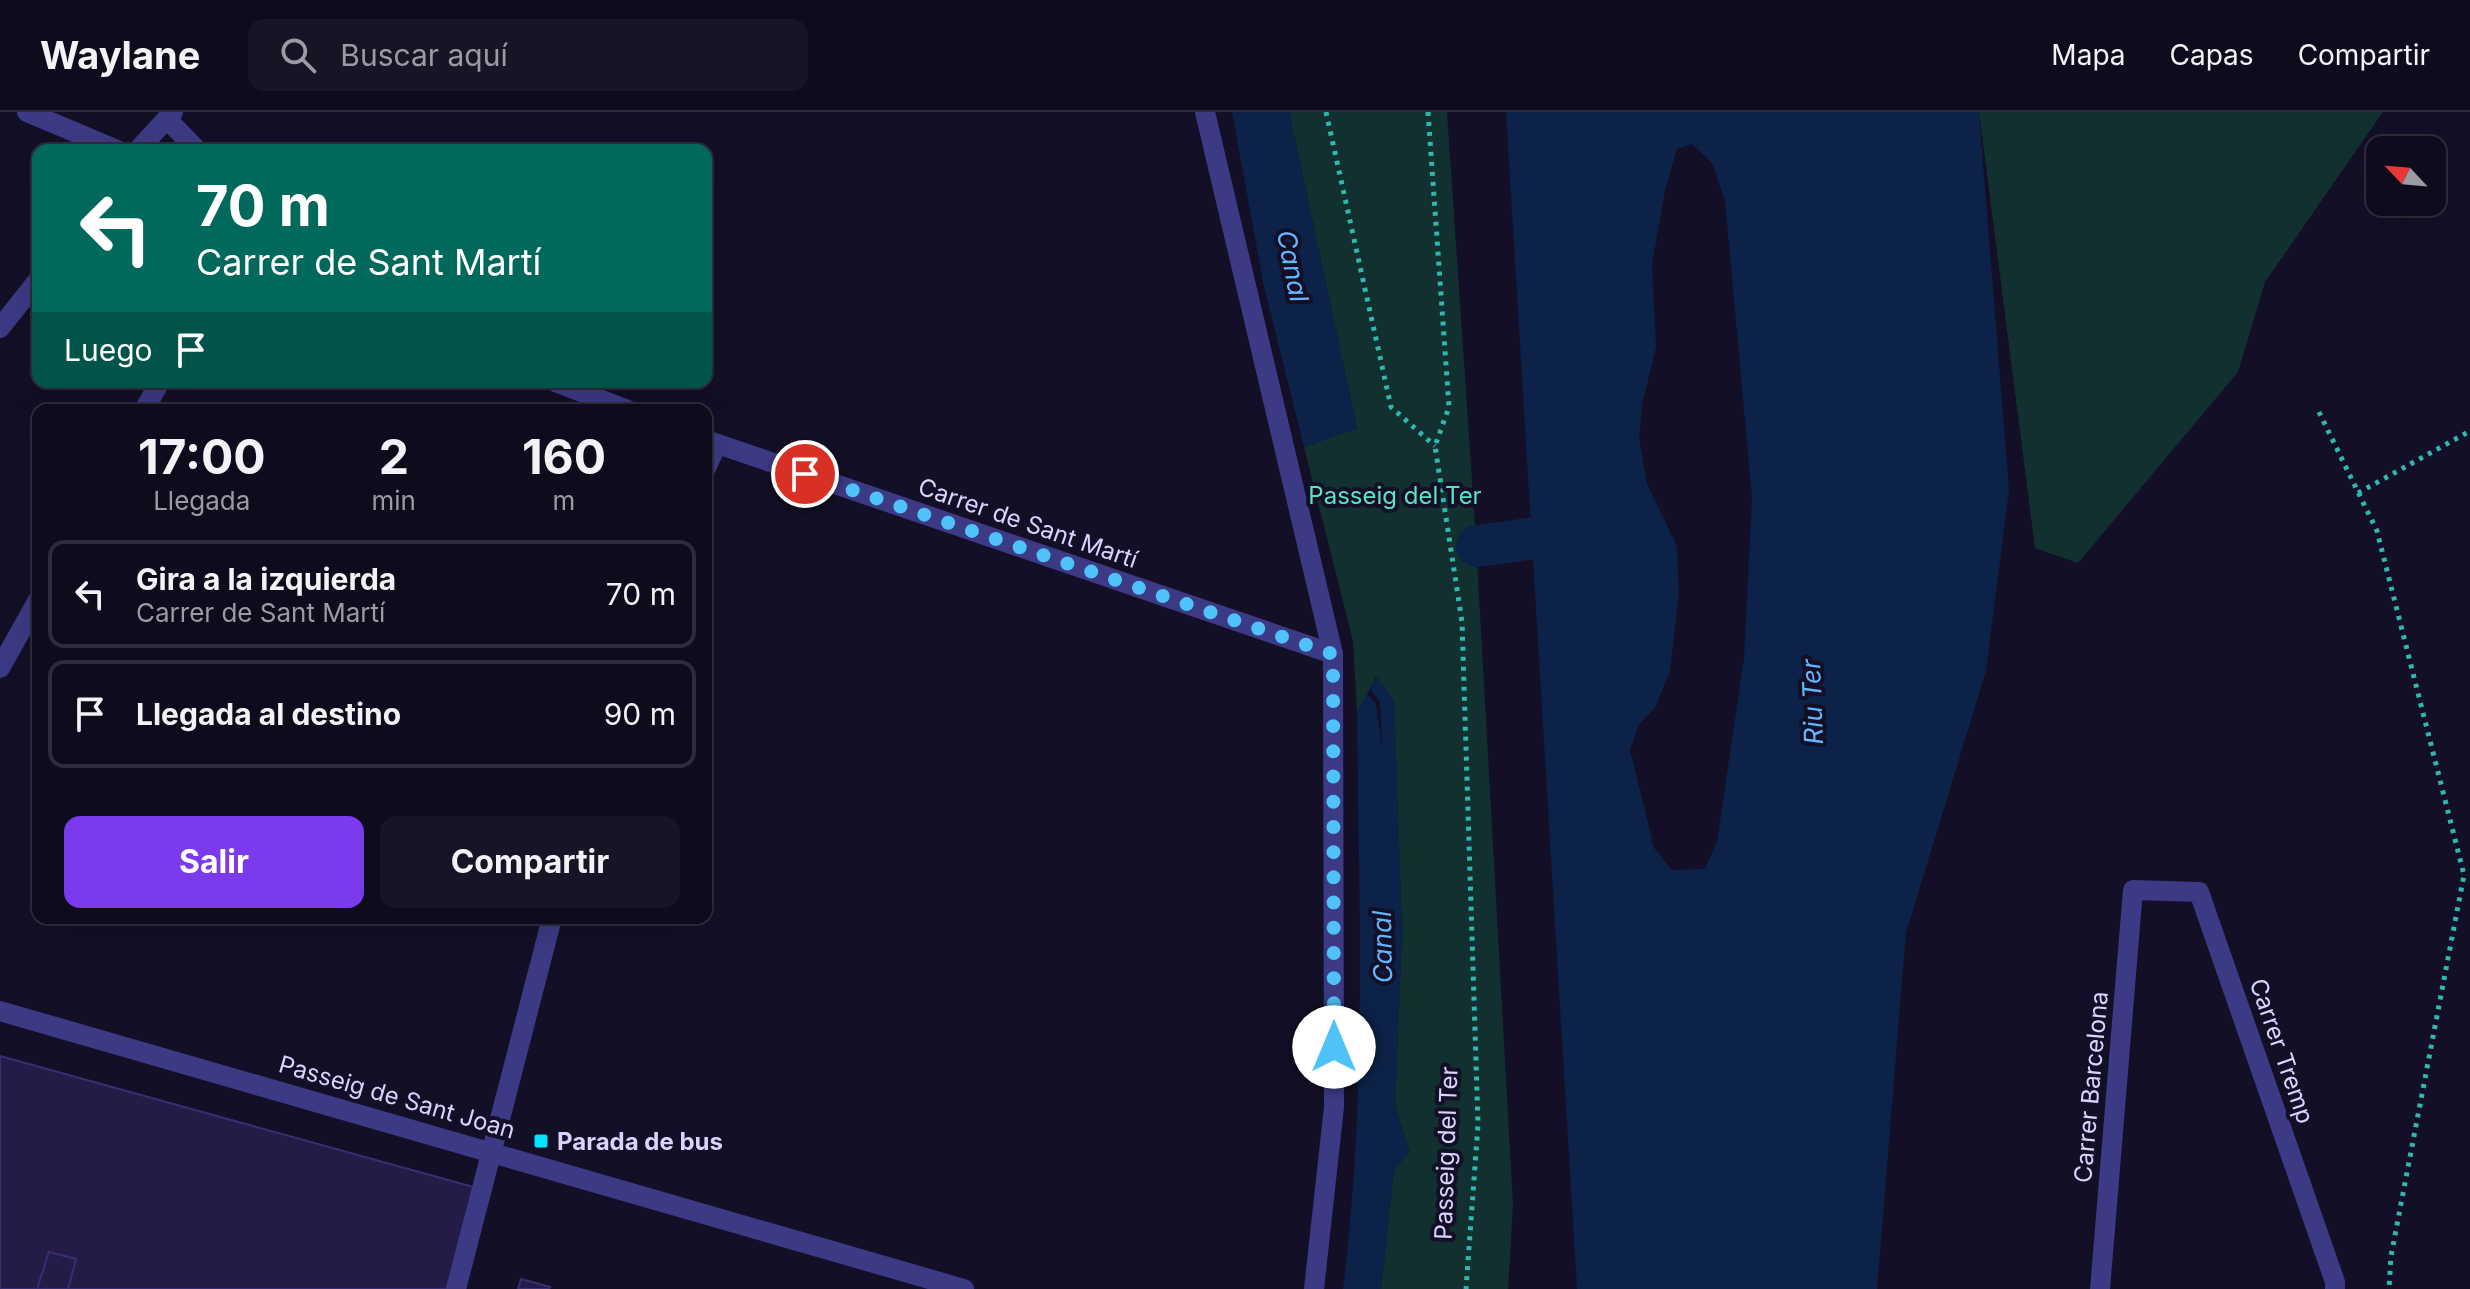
<!DOCTYPE html>
<html lang="es">
<meta charset="utf-8">
<style>
body{margin:0;font-family:Inter,sans-serif;background:#171425;color:#f1f3f6;height:100vh;display:flex;flex-direction:column;font-size:30px;white-space:nowrap}
*{box-sizing:border-box;margin:0}
p{font-size:26px;color:#9b9ba3}
.icon{flex:none;width:44px;height:44px;fill:none;stroke:currentColor;stroke-width:2;stroke-linecap:round;stroke-linejoin:round}
.map{position:relative;flex:1;overflow:hidden}
.sheet{position:absolute;left:32px;top:292px;width:680px;height:520px;display:flex;flex-direction:column;background:#0e0b1c;border-radius:16px;box-shadow:0 8px 32px #0002,0 0 0 2px #2e2b3b}
.sheet>*{flex:none}
.guide{position:absolute;left:32px;top:32px;width:680px;height:244px;border-radius:16px;box-shadow:0 8px 32px #0002,0 0 0 2px #2e2b3b;background:#00695c;color:#fff;overflow:hidden}
.needle{width:52px;rotate:296deg}
.buttons{position:absolute;left:2366px;top:24px;display:grid;gap:16px}
.buttons a{display:grid;place-items:center;width:80px;height:80px;border-radius:16px;background:#0e0b1c;box-shadow:0 8px 32px #0002,0 0 0 2px #2e2b3b;font-size:40px}
.pin{position:absolute;display:grid;place-items:center;width:68px;height:68px;color:#fff;margin:-34px;border:4px solid #fff;border-radius:50%;box-shadow:0 2px 8px #0007}
.me{position:absolute;width:88px;margin:-44px;rotate:0deg;stroke-linejoin:round;filter:drop-shadow(0 0 6px #0008)}
.turn{display:flex;align-items:center;gap:28px;height:168px;padding:0 32px;font-size:36px}
.turn .icon{width:104px;height:104px;stroke-width:2.5}
.turn b{display:block;font-size:56px;line-height:68px}
.then{display:flex;align-items:center;height:76px;padding:0 32px;background:#0003;gap:16px;font-size:30px}
.eta{display:flex;justify-content:space-evenly;align-items:center;height:136px;text-align:center}
.eta b{font-size:48px;font-weight:700;line-height:56px}
.action{display:flex;gap:16px;margin-top:auto;padding:16px 32px}
.action a{flex:1;height:92px;border-radius:16px;background:#7c3aed;color:#fff;font-size:32px;font-weight:700;line-height:92px;text-align:center}
.action a+a{background:#171425;color:#f1f3f6}
ul{padding:0;list-style:none}
li{display:flex;align-items:center;gap:24px;height:108px;margin:0 16px 12px;padding:0 16px;border:4px solid #2e2b3b;border-radius:16px}
li div{flex:1}
li b{display:block;font-size:30px}
li em{font-style:normal}
header{display:flex;align-items:center;gap:48px;box-sizing:border-box;height:112px;padding:0 40px;background:#0e0b1c;border-bottom:2px solid #2e2b3b}
header strong{font-size:38px}
nav{display:flex;gap:44px;margin-inline-start:auto;font-size:28px}
.search{width:560px;height:72px;background:#171425;display:flex;align-items:center;gap:20px;box-sizing:border-box;padding:0 28px;border-radius:16px;color:#9b9ba3;font-size:30px}
.map>svg:first-child{display:block}
.green{fill:#12302f}
.water{fill:#0c2248;fill-rule:evenodd}
.lines{fill:none;stroke-linecap:round;stroke-linejoin:round}
.canal{stroke:#0c2248;stroke-width:42}
.building{fill:#241b47;stroke:#3b2d73;stroke-width:2}
.path{stroke:#2fb8b0;stroke-width:5;stroke-dasharray:4 6;stroke-linecap:butt}
.minor{stroke:#3d3a85;stroke-width:20}
.route{stroke:#4fc3f7;stroke-width:14;stroke-dasharray:0 25.2}
.poi-dot{fill:#00e5ff;stroke:#130f26;stroke-width:3}
.labels{text-anchor:middle;dominant-baseline:central;stroke-width:8;stroke-linejoin:round;paint-order:stroke}
.park-label{font-size:24px;fill:#5fe0c0;stroke:#130f26}
.street-label{font-size:24px;fill:#d9d4ff;stroke:#130f26}
.poi-label{font-size:24px;font-weight:bold;fill:#d9d4ff;stroke:#130f26;text-anchor:start}
.water-label{font-size:26px;font-style:italic;fill:#62b6ff;stroke:#130f26}
</style>
<header>
<strong>Waylane</strong>
<div class="search"><svg class="icon" aria-label="search" viewBox="0 0 24 24"><circle cx="10" cy="10" r="6"/><path d="M15 15l6 6"/></svg>Buscar aquí</div>
<nav><a>Mapa</a><a>Capas</a><a>Compartir</a></nav>
</header>
<div class="map">
<svg width="2470" height="1177" viewBox="0 0 2470 1177">
<rect width="100%" height="100%" fill="#130f26"/>
<g class="green">
<polygon points="1289,0 1447,0 1475,412 1513,1092 1508,1177 1381,1177 1394,1058 1409,1039 1395,993 1402,820 1394,589 1376,565 1357,601 1353,529 1304,335 1357,316"/>
<polygon points="1979,0 2383,0 2265,170 2238,260 2078,451 2035,436"/>
</g>
<g class="water">
<polygon points="1232,0 1289,0 1357,316 1304,335 1264,175"/>
<path d="M1506 0H1979L2009 378 1986 559 1906 821 1877 1177H1577ZM1692 32 1712 51 1725 89 1752 386 1744 546 1717 730 1705 757 1672 758 1654 736 1630 638 1638 614 1655 596 1670 559 1679 481 1677 434 1647 372 1639 326 1642 293 1656 235 1652 153 1665 78 1677 37Z"/>
<path d="M1377 565 1394 588 1402 820 1395 993 1409 1040 1394 1059 1381 1177H1343C1367 986 1359 793 1357 601L1367 581 1376 592 1382 636 1380 590 1370 577Z"/>
</g>
<g class="lines">
<path class="canal" d="M1477 434C1510 429 1561 428 1584 400"/>
</g>
<g class="building">
<polygon points="0,944 477,1076 450,1177 0,1177"/>
<polygon points="49,1140 76,1147 68,1177 37,1177"/>
<polygon points="521,1167 550,1175 549,1177 518,1177"/>
</g>
<g class="lines">
<g class="path">
<polyline points="1326,0 1391,295 1435,334"/>
<polyline points="1428,0 1449,295 1435,334 1462,510 1478,1013 1466,1177"/>
<polyline points="2319,300 2377,419 2464,763 2391,1144 2389,1177"/>
<polyline points="2358,381 2470,319"/>
</g>
<g class="minor">
<polyline points="27,0 117,38"/>
<polyline points="1205,0 1333,542 1334,995 1314,1177"/>
<polyline points="167,7 197,38"/>
<polyline points="138,38 173,0"/>
<polyline points="0,216 38,168"/>
<polyline points="555,270 628,298"/>
<polyline points="144,298 160,270"/>
<polyline points="706,328 1333,542"/>
<polyline points="706,356 717,332"/>
<polyline points="0,556 38,488"/>
<polyline points="0,899 964,1177"/>
<polyline points="456,1177 552,806"/>
<polyline points="2100,1177 2133,778 2199,780 2335,1170 2335,1177"/>
</g>
</g>
<g class="lines">
<polyline class="route" points="805,362 1333,542 1334,935"/>
</g>
<rect class="poi-dot" x="533" y="1021" width="16" height="16" rx="4"/>
<g class="labels">
<g class="park-label">
<text x="1395" y="383">Passeig del Ter</text>
</g>
<g class="street-label">
<text transform="translate(1028 411) rotate(19)">Carrer de Sant Martí</text>
<text transform="translate(2282 939) rotate(71)">Carrer Tremp</text>
<text transform="translate(2091 975) rotate(-85)">Carrer Barcelona</text>
<text transform="translate(397 985) rotate(16)">Passeig de Sant Joan</text>
<text transform="translate(1446 1041) rotate(-88)">Passeig del Ter</text>
</g>
<g class="poi-label">
<text x="557" y="1029">Parada de bus</text>
</g>
<g class="water-label">
<text transform="translate(1293 154) rotate(79)">Canal</text>
<text transform="translate(1812 590) rotate(-92)">Riu Ter</text>
<text transform="translate(1382 835) rotate(-91)">Canal</text>
</g>
</g>
</svg>
<div class="buttons">
<a><svg class="needle" viewBox="-14 -14 28 28"><path d="M0-13l5 13h-10z" fill="#e53935"/><path d="M0 13l5-13h-10z" fill="#9b9ba3"/></svg></a>
</div>
<div class="pin" style="left:805px;top:362px;background:#d93025"><svg class="icon" aria-label="arrive" viewBox="0 0 24 24"><path d="M6 21V4h12l-3 4 3 4H6"/></svg></div>
<svg class="me" style="left:1334px;top:935px" viewBox="-20 -20 40 40"><circle r="19" fill="#fff"/><path d="M0-13L10 11 0 6-10 11z" fill="#4fc3f7"/></svg>
<div class="guide">
<div class="turn"><svg class="icon" aria-label="left" viewBox="0 0 24 24"><path d="M17 20v-9H6M10 6l-5 5 5 5"/></svg><div><b>70 m</b>Carrer de Sant Martí</div></div>
<div class="then">Luego<svg class="icon" aria-label="arrive" viewBox="0 0 24 24"><path d="M6 21V4h12l-3 4 3 4H6"/></svg></div>
</div>
<section class="sheet">
<div class="eta">
<div><b>17:00</b><p>Llegada</p></div>
<div><b>2</b><p>min</p></div>
<div><b>160</b><p>m</p></div>
</div>
<ul>
<li><svg class="icon" aria-label="left" viewBox="0 0 24 24"><path d="M17 20v-9H6M10 6l-5 5 5 5"/></svg><div><b>Gira a la izquierda</b><p>Carrer de Sant Martí</p></div><em>70 m</em></li>
<li><svg class="icon" aria-label="arrive" viewBox="0 0 24 24"><path d="M6 21V4h12l-3 4 3 4H6"/></svg><div><b>Llegada al destino</b></div><em>90 m</em></li>
</ul>
<div class="action"><a>Salir</a><a>Compartir</a></div>
</section>
</div>
